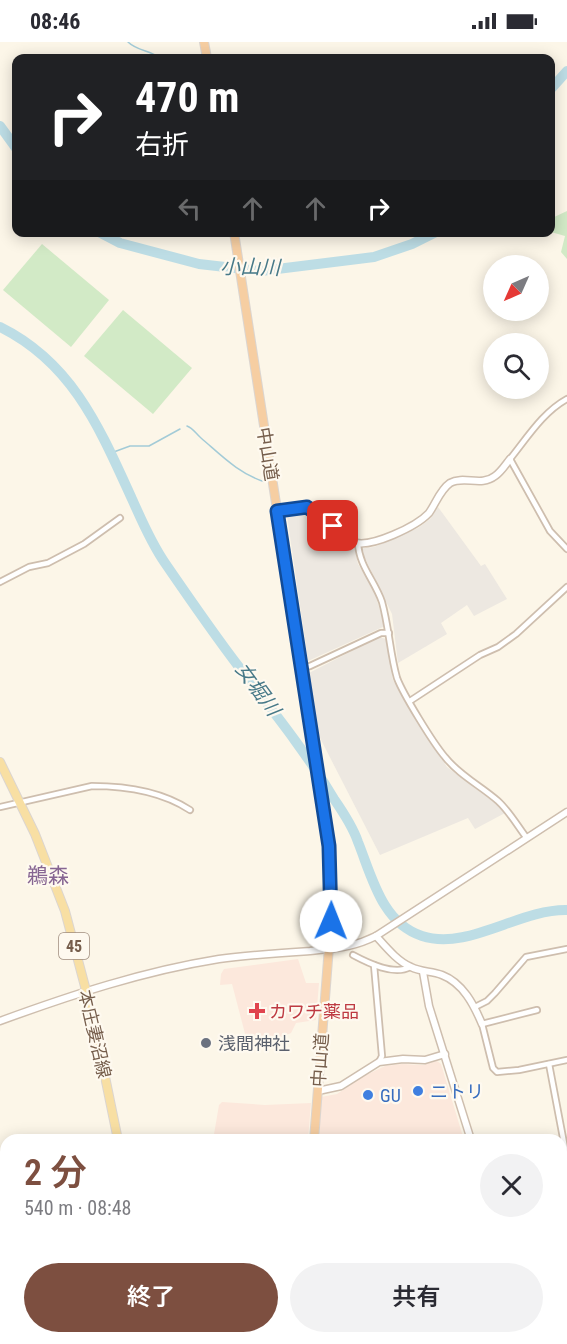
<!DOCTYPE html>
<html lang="ja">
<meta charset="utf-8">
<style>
body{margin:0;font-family:"Roboto Condensed","Noto Sans JP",sans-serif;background:#f2f2f3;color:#2b2b33;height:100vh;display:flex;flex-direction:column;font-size:22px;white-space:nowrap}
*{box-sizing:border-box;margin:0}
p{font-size:20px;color:#7c7c81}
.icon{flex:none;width:33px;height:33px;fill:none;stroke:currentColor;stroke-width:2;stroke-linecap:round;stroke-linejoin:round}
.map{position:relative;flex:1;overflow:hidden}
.drawer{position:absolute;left:0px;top:1092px;width:567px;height:210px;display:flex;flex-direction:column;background:#fff;border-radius:18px 18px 0 0;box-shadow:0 3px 15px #0003}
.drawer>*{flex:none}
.hud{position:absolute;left:12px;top:12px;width:543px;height:183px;border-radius:12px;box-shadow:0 3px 15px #0003;background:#202124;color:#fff;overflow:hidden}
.needle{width:39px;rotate:225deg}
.fabs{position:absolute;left:483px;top:213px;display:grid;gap:12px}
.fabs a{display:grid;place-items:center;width:66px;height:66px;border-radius:50%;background:#fff;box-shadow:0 3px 15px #0003;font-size:30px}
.pin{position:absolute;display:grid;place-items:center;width:51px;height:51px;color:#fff;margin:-26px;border-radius:12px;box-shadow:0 3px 9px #0006}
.me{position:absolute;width:66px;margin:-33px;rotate:1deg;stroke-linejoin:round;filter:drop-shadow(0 0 4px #0008)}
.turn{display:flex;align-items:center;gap:21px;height:126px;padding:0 24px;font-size:27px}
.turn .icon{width:78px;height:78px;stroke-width:2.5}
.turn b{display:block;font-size:42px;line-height:51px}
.lanes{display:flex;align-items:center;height:57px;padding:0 24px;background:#0003;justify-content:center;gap:30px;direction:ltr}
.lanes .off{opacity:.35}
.round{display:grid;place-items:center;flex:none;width:63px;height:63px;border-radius:32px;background:#f2f2f3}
.overview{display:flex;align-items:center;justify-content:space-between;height:102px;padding:0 24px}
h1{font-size:36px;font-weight:600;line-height:45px;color:#7d4f40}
.action{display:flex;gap:12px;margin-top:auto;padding:12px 24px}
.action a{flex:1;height:69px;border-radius:36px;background:#7d4f40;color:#fff;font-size:24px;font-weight:600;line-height:69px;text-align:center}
.action a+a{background:#f2f2f3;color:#2b2b33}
.status{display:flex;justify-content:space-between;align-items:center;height:42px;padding:0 30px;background:#fff;direction:ltr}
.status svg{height:16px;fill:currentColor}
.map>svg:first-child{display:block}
.commercial{fill:#fce8dc}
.industrial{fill:#ede8e1}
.education{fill:#f3e5f8}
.green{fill:#d2eac6}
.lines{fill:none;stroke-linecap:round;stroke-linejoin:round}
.stream{stroke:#a3cbd7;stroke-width:1.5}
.river{stroke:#bddde5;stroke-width:10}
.minor-casing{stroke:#cebeae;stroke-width:8}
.tertiary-casing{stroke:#cebeae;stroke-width:9}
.primary-casing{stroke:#dbd5d0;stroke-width:10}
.trunk-casing{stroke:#dbd5d0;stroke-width:10}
.minor{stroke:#fff;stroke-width:4.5}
.tertiary{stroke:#fff;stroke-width:6}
.primary{stroke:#f8dfa3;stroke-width:8}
.trunk{stroke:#f6cea2;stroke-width:8}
.route-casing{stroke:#114b97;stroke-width:15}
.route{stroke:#1a73e8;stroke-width:10}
.health-dot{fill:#e0444e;stroke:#fef9ef;stroke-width:2}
.worship-dot{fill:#6b7280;stroke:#fef9ef;stroke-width:2}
.shop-dot{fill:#3f7fe0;stroke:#fef9ef;stroke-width:2}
.labels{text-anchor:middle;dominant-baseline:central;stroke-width:4.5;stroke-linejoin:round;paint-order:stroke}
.shield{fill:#fef9ef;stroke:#9f8c7d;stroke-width:1.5}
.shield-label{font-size:16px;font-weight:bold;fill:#765e4c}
.street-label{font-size:18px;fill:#765e4c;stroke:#fef9ef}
.health-label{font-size:18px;fill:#be3a42;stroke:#fef9ef;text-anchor:start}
.worship-label{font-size:18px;fill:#5b616d;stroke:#fef9ef;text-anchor:start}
.shop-label{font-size:18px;fill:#366cbe;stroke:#fef9ef;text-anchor:start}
.water-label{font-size:20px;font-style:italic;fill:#477988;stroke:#fef9ef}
.quarter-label{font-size:21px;fill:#866592;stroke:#fef9ef}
</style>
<div class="status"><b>08:46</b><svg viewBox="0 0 49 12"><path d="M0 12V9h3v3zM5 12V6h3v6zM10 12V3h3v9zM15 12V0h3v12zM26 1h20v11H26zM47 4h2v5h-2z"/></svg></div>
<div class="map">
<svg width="567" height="1302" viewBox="0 0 567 1302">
<rect width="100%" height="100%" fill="#fcf6e8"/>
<g class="commercial">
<polygon points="298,917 306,941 319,941 316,978 296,981 291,991 275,998 248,1003 232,942 220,943 221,932 224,927"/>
<polygon points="437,1019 441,1022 464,1098 319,1098 321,1055 337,1052 364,1034 385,1024 402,1022 423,1023"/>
<polygon points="222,1060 265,1063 311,1061 308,1098 213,1098 219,1063"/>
<polygon points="164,1296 277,1296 276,1302 163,1302"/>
</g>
<g class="industrial">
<polygon points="438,465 481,524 485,522 507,557 474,574 467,563 441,581 447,592 398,621 392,572 361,508 364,506 374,505 418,486 430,477"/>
<polygon points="305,472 329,485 355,508 358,522 373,546 385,584 308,619 287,474"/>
<polygon points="379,595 386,597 393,638 447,725 499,764 505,771 475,787 468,776 380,813 318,692 309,631"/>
</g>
<polygon class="education" points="334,1296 509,1296 510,1302 333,1302"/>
<g class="green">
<polygon points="567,169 567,217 561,210 565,194 551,190 550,177"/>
<polygon points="42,202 109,258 71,305 3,248"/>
<polygon points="123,268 192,326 153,372 84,314"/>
</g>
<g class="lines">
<g class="stream">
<path d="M128 0C137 9 150 8 160 16"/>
<path d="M187 384C193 386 196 392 201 396 221 413 239 432 265 440"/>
<polyline points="111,411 130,404 149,404 180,387"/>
</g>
<g class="river">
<polyline points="550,48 567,29"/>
<polyline points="0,84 16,106"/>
<polyline points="99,190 120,201 199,222 261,229 374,215 412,202 436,190"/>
<path d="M0 285C73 321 100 387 132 457 142 479 151 501 165 521 189 556 213 591 239 625 272 668 306 710 334 757 343 770 353 785 358 800 372 835 382 881 422 894 468 909 519 867 567 868"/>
</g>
<g class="minor-casing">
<g id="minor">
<path d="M567 357C543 370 527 396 510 417L550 489 567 507"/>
<path d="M358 501C359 524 375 539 382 560 389 585 390 612 397 636 403 652 433 701 445 715 459 733 481 744 498 759 509 769 517 783 526 795"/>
<polyline points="0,540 29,525 48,521 84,502 120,476"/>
<polyline points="301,626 310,624 381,591 389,591"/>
<polyline points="410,659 480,613 498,605 516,592 567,545"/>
<path d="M0 765 92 744C126 744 161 749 190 768"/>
<path d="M353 913C368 921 394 934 410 925"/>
<polyline points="374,923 382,1014 379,1020"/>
<polyline points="475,965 487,959 495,951 526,915 567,907"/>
<polyline points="537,968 482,982 493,1026 497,1030 519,1028 567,1018"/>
<polyline points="549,1022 567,1117"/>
</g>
</g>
<g class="tertiary-casing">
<g id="tertiary">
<path d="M277 469 300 465 313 468C326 478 339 493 353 500 370 507 417 484 429 471 436 461 440 448 450 441 464 433 481 445 495 434 501 430 506 422 510 417"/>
<path d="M376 894C386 905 397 919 411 925 421 930 432 929 442 933 463 941 474 963 482 982"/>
<polyline points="423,930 429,964 471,1098"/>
<path d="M0 979C71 953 144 929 219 917 249 913 280 911 310 909 336 906 352 906 376 894L567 770"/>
<polyline points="318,1049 341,1044 379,1020 403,1017 425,1018 445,1012"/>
<polyline points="513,1296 514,1302"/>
</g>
</g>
<g class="primary-casing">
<g id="primary">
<polyline points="0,720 35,792 65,869 92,971 118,1098"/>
<polyline points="561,1225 567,1227"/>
</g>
</g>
<g class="trunk-casing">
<g id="trunk">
<polyline points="204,0 207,16"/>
<polyline points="234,190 330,810 331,879 314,1098"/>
<polyline points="298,1302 298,1296"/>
</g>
</g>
<use href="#minor" class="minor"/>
<use href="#tertiary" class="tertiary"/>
<use href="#primary" class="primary"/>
<use href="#trunk" class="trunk"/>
</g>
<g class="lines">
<g class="route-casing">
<polyline id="route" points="331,879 329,804 277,469 307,465 333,484"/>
</g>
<use href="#route" class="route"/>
</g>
<path class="health-dot" d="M254 960h6v6h6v6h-6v6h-6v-6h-6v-6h6z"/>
<circle class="worship-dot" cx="206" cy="1001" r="6"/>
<g class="shop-dot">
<circle cx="418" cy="1049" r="6"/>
<circle cx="368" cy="1053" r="6"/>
</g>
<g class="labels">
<rect class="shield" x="59" y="891" width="30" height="26" rx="4.5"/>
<g class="shield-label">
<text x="74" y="904">45</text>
</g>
<g class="street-label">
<text transform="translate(268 412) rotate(81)">中山道</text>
<text transform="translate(95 992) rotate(77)">本庄妻沼線</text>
<text transform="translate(320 1018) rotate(-86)">中山道</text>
</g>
<g class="health-label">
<text x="269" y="969">カワチ薬品</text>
</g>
<g class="worship-label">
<text x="218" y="1001">浅間神社</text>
</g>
<g class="shop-label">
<text x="430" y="1049">ニトリ</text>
<text x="380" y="1053">GU</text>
</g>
<g class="water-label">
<text transform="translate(250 225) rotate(1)">小山川</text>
<text transform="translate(258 647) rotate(54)">女堀川</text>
</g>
<g class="quarter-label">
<text x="48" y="834">鵜森</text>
</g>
</g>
</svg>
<div class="fabs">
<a><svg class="needle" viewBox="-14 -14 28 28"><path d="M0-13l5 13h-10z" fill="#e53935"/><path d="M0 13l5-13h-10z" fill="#7c7c81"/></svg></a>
<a><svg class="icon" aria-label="search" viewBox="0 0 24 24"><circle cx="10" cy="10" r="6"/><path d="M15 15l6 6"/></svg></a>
</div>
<div class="pin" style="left:333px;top:484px;background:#d93025"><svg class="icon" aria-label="arrive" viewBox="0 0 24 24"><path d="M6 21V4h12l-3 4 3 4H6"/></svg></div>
<svg class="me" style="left:331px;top:879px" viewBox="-20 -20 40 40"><circle r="19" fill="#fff"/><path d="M0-13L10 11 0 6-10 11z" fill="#1a73e8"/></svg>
<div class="hud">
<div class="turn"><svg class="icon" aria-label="right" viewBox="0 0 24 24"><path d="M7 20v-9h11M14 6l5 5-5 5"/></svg><div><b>470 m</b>右折</div></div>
<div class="lanes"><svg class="icon off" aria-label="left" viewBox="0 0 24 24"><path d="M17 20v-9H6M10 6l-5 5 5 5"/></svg><svg class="icon off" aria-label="ahead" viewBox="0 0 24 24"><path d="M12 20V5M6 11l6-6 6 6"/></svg><svg class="icon off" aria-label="ahead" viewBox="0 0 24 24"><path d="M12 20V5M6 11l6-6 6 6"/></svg><svg class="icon" aria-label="right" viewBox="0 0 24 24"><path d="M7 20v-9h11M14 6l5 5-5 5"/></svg></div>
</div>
<section class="drawer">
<div class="overview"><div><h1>2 分</h1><p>540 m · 08:48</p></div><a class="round"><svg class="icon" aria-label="close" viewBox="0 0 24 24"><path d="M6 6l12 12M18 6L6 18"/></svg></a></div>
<div class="action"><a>終了</a><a>共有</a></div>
</section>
</div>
